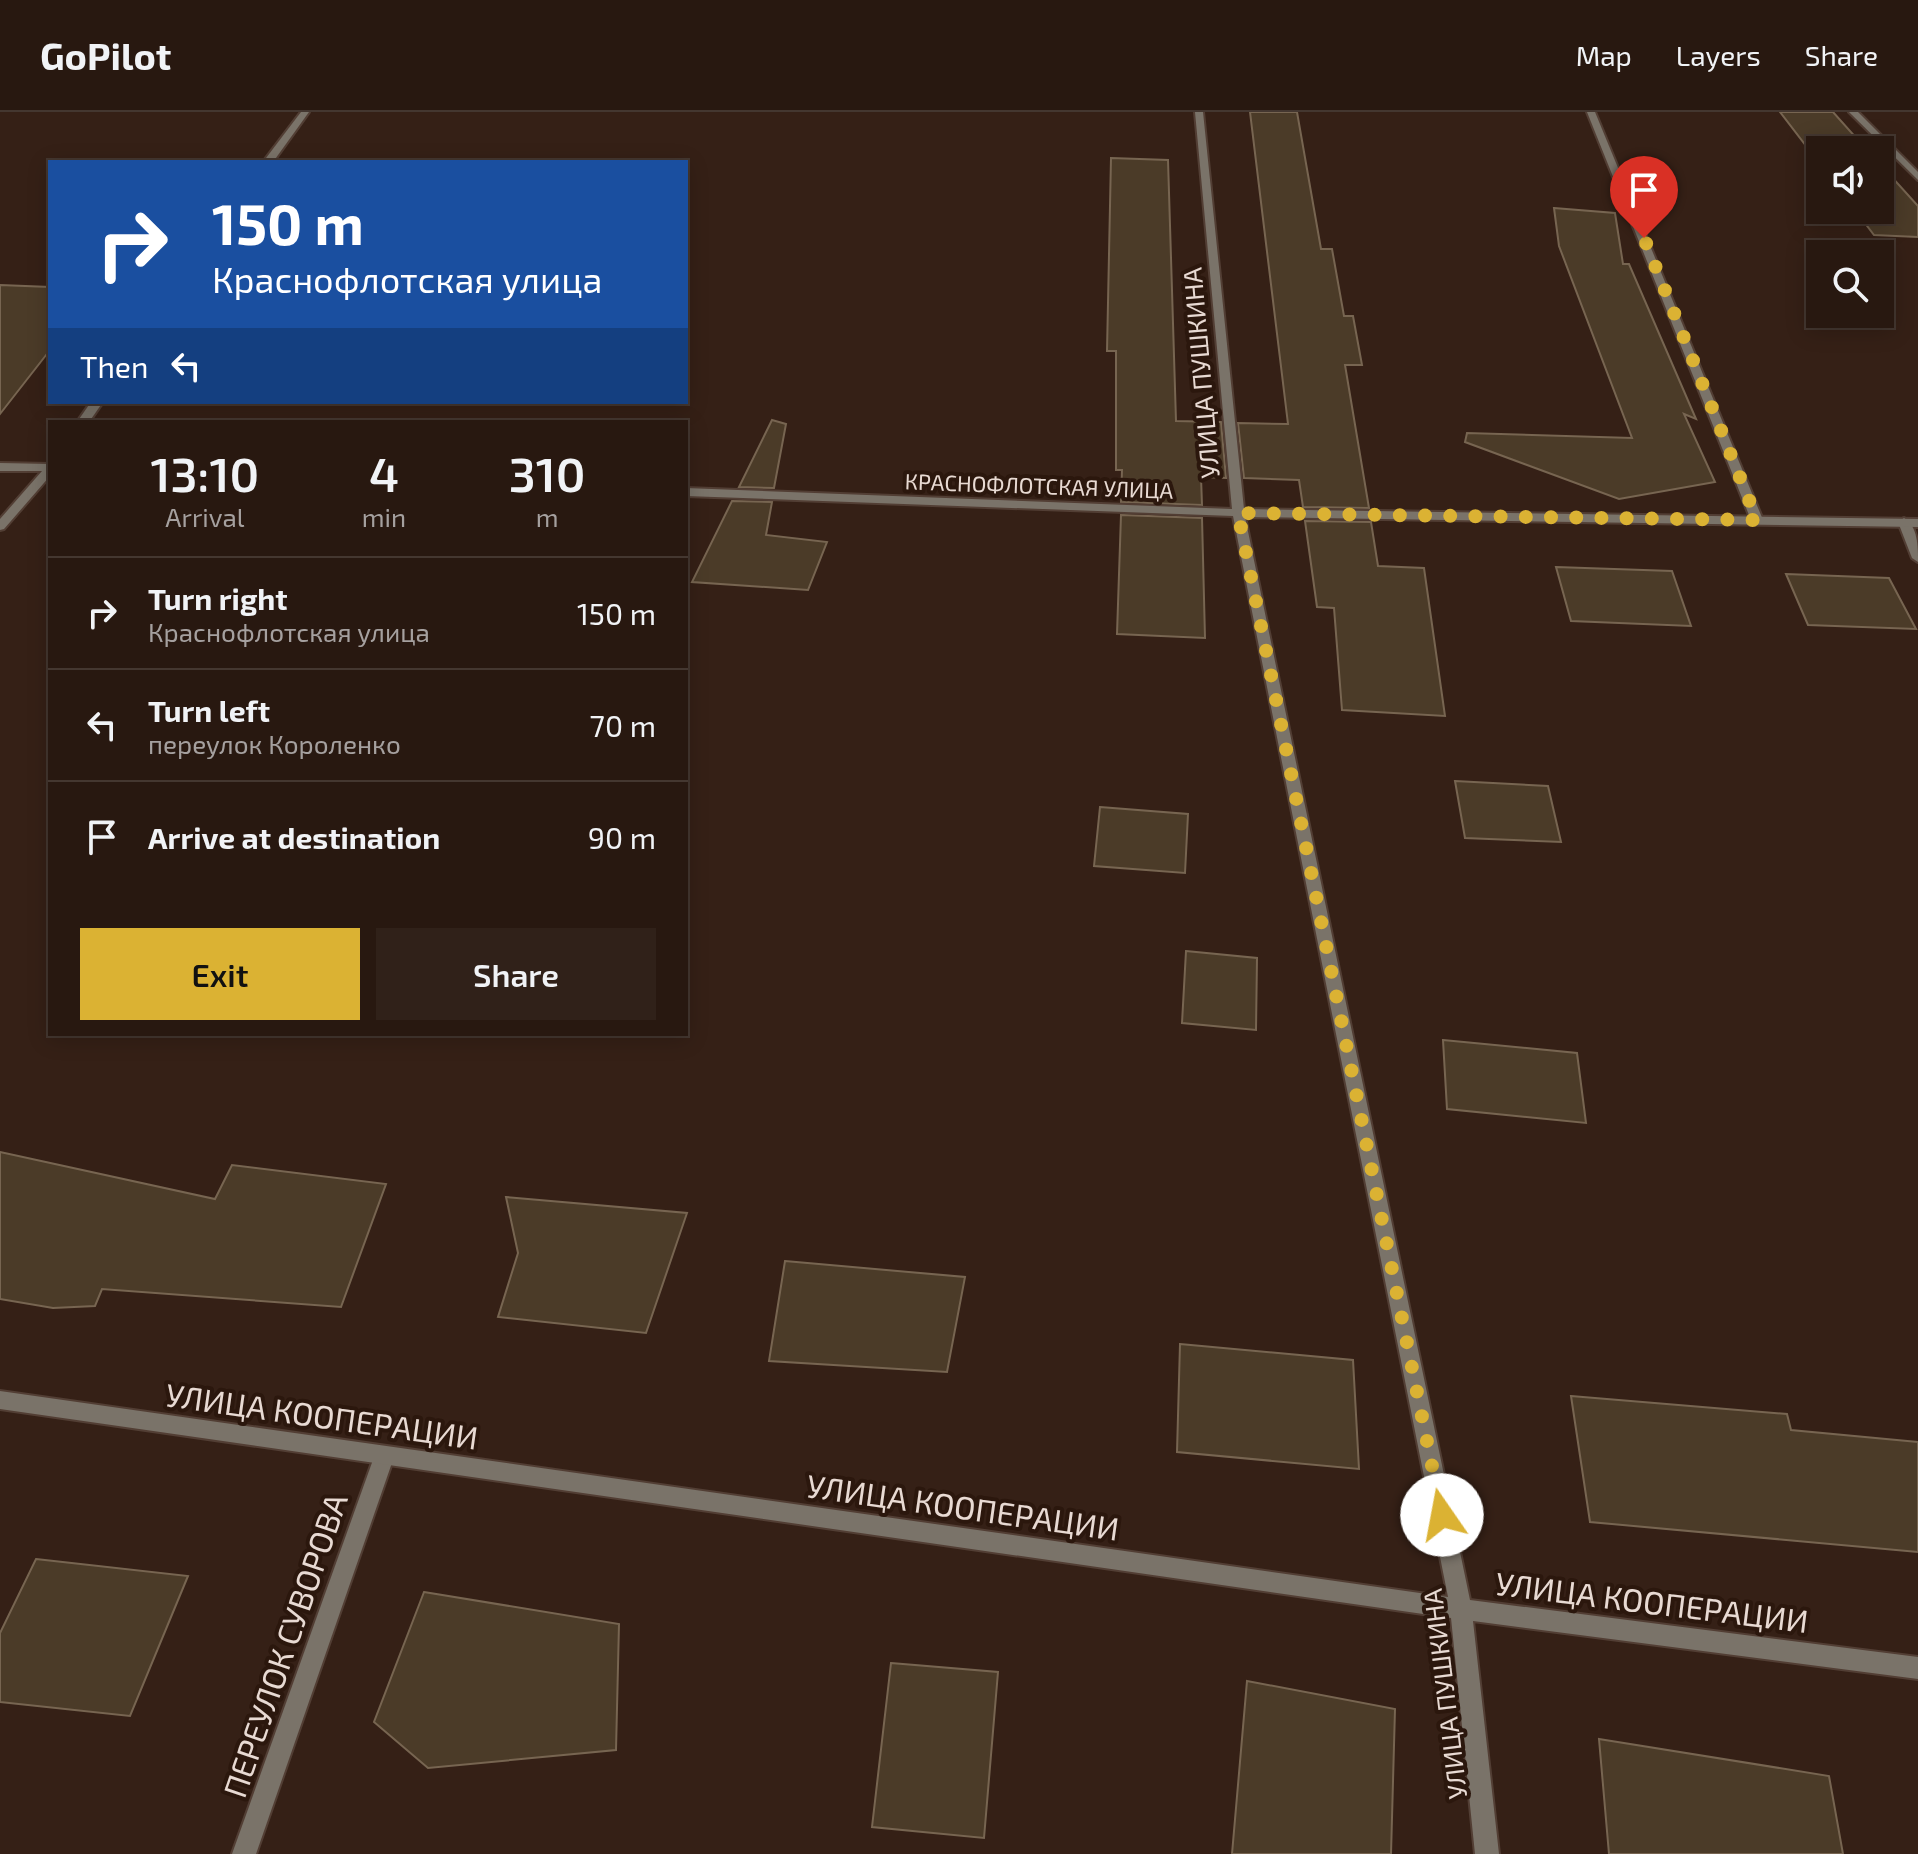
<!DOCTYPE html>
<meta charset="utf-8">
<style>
body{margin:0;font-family:"Exo 2",sans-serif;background:#302119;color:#f1f3f6;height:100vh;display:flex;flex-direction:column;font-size:30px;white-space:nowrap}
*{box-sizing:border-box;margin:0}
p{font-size:26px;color:#a5a09f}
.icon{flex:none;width:44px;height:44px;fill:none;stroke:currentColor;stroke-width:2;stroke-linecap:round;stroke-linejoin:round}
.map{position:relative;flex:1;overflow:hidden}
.details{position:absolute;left:48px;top:308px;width:640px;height:616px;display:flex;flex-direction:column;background:#281810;border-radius:0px;box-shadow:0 4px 20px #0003,0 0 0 2px #443730}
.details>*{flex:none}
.guide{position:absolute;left:48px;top:48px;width:640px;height:244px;border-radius:0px;box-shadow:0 4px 20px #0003,0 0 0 2px #443730;background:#1a4fa0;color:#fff;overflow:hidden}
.tools{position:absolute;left:1806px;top:24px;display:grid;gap:16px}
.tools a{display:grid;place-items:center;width:88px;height:88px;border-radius:0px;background:#281810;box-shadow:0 4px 20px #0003,0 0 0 2px #443730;font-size:40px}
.pin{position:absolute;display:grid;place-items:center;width:68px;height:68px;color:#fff;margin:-82px -34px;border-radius:50% 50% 50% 0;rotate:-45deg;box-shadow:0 0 8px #0007}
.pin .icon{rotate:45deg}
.me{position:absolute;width:88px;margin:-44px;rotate:348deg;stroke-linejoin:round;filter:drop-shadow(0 0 6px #0008)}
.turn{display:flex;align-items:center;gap:28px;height:168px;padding:0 32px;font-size:36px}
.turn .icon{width:104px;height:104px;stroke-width:2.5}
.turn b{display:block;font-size:56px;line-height:68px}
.then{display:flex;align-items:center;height:76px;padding:0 32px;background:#0003;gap:16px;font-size:30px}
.eta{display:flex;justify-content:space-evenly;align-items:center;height:136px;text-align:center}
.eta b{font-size:48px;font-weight:600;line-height:56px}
.cta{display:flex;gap:16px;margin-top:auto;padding:16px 32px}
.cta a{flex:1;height:92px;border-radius:0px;background:#dbb233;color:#111;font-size:32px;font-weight:600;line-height:92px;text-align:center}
.cta a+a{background:#302119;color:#f1f3f6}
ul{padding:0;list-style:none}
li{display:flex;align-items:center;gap:24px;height:112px;padding:0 32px;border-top:2px solid #443730}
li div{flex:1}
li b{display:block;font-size:30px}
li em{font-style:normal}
header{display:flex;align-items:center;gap:48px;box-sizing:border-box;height:112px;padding:0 40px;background:#281810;border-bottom:2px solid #443730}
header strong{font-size:38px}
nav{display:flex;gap:44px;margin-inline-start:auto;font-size:28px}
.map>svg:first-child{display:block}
.building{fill:#4b3b28;stroke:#776551;stroke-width:2}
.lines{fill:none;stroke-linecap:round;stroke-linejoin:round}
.lane-casing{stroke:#523e34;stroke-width:4}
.street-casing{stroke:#523e34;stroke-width:4}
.lane{fill:#7a7369;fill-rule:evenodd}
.street{fill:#7a7369;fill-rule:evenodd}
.route{stroke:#dbb233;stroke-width:14;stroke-dasharray:0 25.2}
.labels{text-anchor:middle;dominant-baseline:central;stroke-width:8;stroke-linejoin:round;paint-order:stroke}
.far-street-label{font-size:22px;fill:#e8dad3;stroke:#2b170d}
.street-label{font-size:26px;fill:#e8dad3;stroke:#2b170d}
.near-street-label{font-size:32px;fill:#e8dad3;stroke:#2b170d}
</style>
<header>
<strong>GoPilot</strong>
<nav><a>Map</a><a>Layers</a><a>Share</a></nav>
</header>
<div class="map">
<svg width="1918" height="1742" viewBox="0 0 1918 1742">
<rect width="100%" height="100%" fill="#352016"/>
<g class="building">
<polygon points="1250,0 1297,0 1321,137 1332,137 1344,204 1353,204 1362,253 1345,253 1369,396 1303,395 1299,368 1244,366 1238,311 1288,312"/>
<polygon points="1780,0 1833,0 1867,38 1820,38 1820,52"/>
<polygon points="1111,46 1168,48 1176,309 1221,310 1226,366 1201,365 1202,393 1121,390 1122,358 1116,358 1116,239 1107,239"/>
<polygon points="1880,52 1918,94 1918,125 1874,123 1855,98 1880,98"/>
<polygon points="1554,96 1615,101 1623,152 1629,152 1696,307 1684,302 1715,370 1619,387 1465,330 1467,321 1632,326 1559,134"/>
<polygon points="0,173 50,175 50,238 0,302"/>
<polygon points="772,308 786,312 774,376 739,375"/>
<polygon points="732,389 772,390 766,423 827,430 808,478 692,470"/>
<polygon points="1121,403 1202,406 1205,526 1117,522"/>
<polygon points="1305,409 1371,410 1378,454 1424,456 1445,604 1342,598 1334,496 1317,495"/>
<polygon points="1556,455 1672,459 1691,514 1571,509"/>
<polygon points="1786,462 1889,466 1916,517 1808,513"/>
<polygon points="1455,669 1548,674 1561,730 1465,726"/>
<polygon points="1100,695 1188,702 1185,761 1094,754"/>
<polygon points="1186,839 1257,846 1256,918 1182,911"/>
<polygon points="1443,928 1577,941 1586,1011 1447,997"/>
<polygon points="0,1040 215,1087 232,1053 386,1072 341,1195 102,1177 95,1194 53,1196 0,1187"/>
<polygon points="506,1085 687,1101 646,1221 498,1205 518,1141"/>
<polygon points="785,1149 965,1165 947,1260 769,1249"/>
<polygon points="1180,1232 1353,1248 1359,1357 1177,1340"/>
<polygon points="1571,1284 1787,1302 1791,1318 1918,1330 1918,1440 1590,1410"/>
<polygon points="36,1447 188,1464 130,1604 0,1590 0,1521"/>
<polygon points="424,1480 619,1512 616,1638 428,1656 374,1610"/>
<polygon points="891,1551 998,1560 984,1726 872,1715"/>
<polygon points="1247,1569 1395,1597 1391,1742 1232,1742"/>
<polygon points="1599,1627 1829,1664 1843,1742 1609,1742"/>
</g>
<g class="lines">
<g class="lane-casing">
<g id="lane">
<polygon points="1587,0 1595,0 1763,408 1761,411 1757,412 1751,408"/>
<polygon points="1849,0 1858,0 1918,60 1918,68"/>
<path d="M1904 406C1918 414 1918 435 1918 450L1912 446 1898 410Z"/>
<polygon points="384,1336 391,1339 394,1345 256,1742 232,1742 374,1345 377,1339"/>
</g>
</g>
<g class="street-casing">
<g id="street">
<polygon points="301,0 309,0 273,50 263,50"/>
<polygon points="1195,0 1203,0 1244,397 1918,407 1918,415 1245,405 1470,1488 1918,1545 1918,1567 1473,1509 1499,1742 1475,1742 1451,1506 0,1297 0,1279 1448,1485 1233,404 686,384 686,376 1232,397"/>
<polygon points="91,290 103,290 89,310 77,310"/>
<polygon points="0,351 50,352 50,364 4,417 0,418 0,407 42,359 0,359"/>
</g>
</g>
<use href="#lane" class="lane"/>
<use href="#street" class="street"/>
</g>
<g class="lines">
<polyline class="route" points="1442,1403 1238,401 1757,408 1644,126"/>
</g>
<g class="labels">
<g class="far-street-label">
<text transform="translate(1039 373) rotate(2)">КРАСНОФЛОТСКАЯ УЛИЦА</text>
</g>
<g class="street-label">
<text transform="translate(1200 261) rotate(-95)">УЛИЦА ПУШКИНА</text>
<text transform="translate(1444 1582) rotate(-97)">УЛИЦА ПУШКИНА</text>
</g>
<g class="near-street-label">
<text transform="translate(322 1303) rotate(8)">УЛИЦА КООПЕРАЦИИ</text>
<text transform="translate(963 1394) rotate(8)">УЛИЦА КООПЕРАЦИИ</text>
<text transform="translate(1652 1489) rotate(7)">УЛИЦА КООПЕРАЦИИ</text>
<text transform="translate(284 1533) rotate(-71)">ПЕРЕУЛОК СУВОРОВА</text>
</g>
</g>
</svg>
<div class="tools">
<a><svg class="icon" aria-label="sound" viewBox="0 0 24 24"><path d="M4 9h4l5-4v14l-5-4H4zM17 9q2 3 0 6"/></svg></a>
<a><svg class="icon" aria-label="search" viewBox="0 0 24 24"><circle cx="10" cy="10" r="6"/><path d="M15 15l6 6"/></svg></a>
</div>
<div class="pin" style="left:1644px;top:126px;background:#d93025"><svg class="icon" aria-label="arrive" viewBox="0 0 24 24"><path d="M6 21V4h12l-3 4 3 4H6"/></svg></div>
<svg class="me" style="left:1442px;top:1403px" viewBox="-20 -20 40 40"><circle r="19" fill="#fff"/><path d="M0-13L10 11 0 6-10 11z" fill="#dbb233"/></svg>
<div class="guide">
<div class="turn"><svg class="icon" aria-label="right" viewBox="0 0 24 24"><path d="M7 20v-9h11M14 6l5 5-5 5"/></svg><div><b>150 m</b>Краснофлотская улица</div></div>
<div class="then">Then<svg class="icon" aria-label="left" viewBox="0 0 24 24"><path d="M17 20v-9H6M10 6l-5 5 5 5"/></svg></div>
</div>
<section class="details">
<div class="eta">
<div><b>13:10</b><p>Arrival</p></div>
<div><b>4</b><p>min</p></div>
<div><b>310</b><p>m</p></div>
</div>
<ul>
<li><svg class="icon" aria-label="right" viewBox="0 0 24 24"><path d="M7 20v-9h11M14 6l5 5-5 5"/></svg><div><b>Turn right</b><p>Краснофлотская улица</p></div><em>150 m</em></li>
<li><svg class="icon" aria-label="left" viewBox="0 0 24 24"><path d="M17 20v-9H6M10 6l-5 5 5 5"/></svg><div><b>Turn left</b><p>переулок Короленко</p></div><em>70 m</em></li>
<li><svg class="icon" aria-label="arrive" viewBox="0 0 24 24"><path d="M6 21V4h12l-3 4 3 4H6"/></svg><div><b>Arrive at destination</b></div><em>90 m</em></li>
</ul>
<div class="cta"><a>Exit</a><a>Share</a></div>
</section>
</div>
